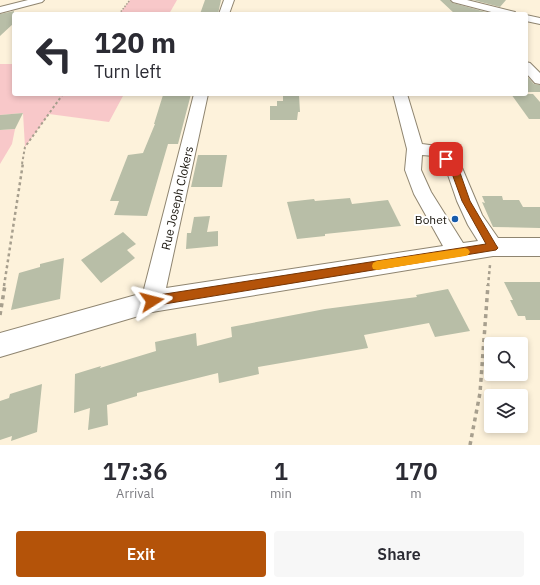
<!DOCTYPE html>
<style>
body{margin:0;font-family:"IBM Plex Sans",sans-serif;background:#f7f7f7;color:#2b2b33;height:100vh;display:flex;flex-direction:column;font-size:15px;white-space:nowrap}
*{box-sizing:border-box;margin:0}
p{font-size:13px;color:#7c7c81}
.icon{flex:none;width:22px;height:22px;fill:none;stroke:currentColor;stroke-width:2;stroke-linecap:round;stroke-linejoin:round}
.map{position:relative;height:445px;overflow:hidden}
.drawer{display:flex;flex-direction:column;background:#fff;flex:1}
.drawer>*{flex:none}
.hud{position:absolute;left:12px;top:12px;width:516px;height:84px;border-radius:4px;box-shadow:0 2px 6px #0003;background:#fff;color:#2b2b33;overflow:hidden}
.tools{position:absolute;left:484px;top:337px;display:grid;gap:8px}
.tools a{display:grid;place-items:center;width:44px;height:44px;border-radius:4px;background:#fff;box-shadow:0 2px 6px #0003;font-size:20px}
.pin{position:absolute;display:grid;place-items:center;width:34px;height:34px;color:#fff;margin:-17px;border-radius:8px;box-shadow:0 2px 6px #0006}
.me{position:absolute;width:44px;margin:-22px;rotate:81deg;stroke-linejoin:round;filter:drop-shadow(0 0 3px #0008)}
.turn{display:flex;align-items:center;gap:14px;height:84px;padding:0 16px;font-size:18px}
.turn .icon{width:52px;height:52px;stroke-width:2.5}
.turn b{display:block;font-size:28px;line-height:34px}
.eta{display:flex;justify-content:space-evenly;align-items:center;height:68px;text-align:center}
.eta b{font-size:24px;font-weight:600;line-height:28px}
.primary-button{display:flex;gap:8px;margin-top:auto;padding:8px 16px}
.primary-button a{flex:1;height:46px;border-radius:4px;background:#b45309;color:#fff;font-size:16px;font-weight:600;line-height:46px;text-align:center}
.primary-button a+a{background:#f7f7f7;color:#2b2b33}
.map>svg:first-child{display:block}
.green{fill:#f8c8c9}
.building{fill:#b8bea7}
.lines{fill:none;stroke-linecap:round;stroke-linejoin:round}
.minor-casing{stroke:#8f8570;stroke-width:2}
.path-far3{stroke:#a79f8e;stroke-width:1.5;stroke-dasharray:1.5 1.5;stroke-linecap:butt}
.path-far2{stroke:#a79f8e;stroke-width:2;stroke-dasharray:2.5 2.5;stroke-linecap:butt}
.path-far1{stroke:#a79f8e;stroke-width:2.5;stroke-dasharray:3 3;stroke-linecap:butt}
.path{stroke:#a79f8e;stroke-width:3.5;stroke-dasharray:4 4;stroke-linecap:butt}
.minor{fill:#fff;fill-rule:evenodd}
.route{fill:#b45309;stroke:#753606}
.slow{fill:#f59e0b}
.poi-dot{fill:#175bab;stroke:#fff;stroke-width:1.5}
.labels{text-anchor:middle;dominant-baseline:central;stroke-width:4;stroke-linejoin:round;paint-order:stroke}
.street-label{font-size:12px;fill:#1a160e;stroke:#fff}
.poi-label{font-size:12px;fill:#1a160e;stroke:#fff;text-anchor:end}
</style>
<div class="map">
<svg width="540" height="445" viewBox="0 0 540 445">
<rect width="100%" height="100%" fill="#fdf2db"/>
<g class="green">
<polygon points="130,0 177,0 169,14 119,14"/>
<polygon points="0,64 14,64 14,94 124,94 109,122 49,114 25,147 23,113 0,115"/>
<polygon points="15,129 12,144 0,164 0,130"/>
</g>
<g class="building">
<polygon points="205,0 221,0 218,14 200,14"/>
<polygon points="440,0 450,0 453,3 493,14 455,14"/>
<polygon points="473,0 506,0 500,7"/>
<polygon points="14,11 14,23 0,36 0,14"/>
<polygon points="526,75 534,84 540,85 540,92 526,92"/>
<polygon points="166,94 191,94 178,144 168,144 147,216 114,215 119,201 110,201 128,155 143,153 155,124 154,124 163,95"/>
<polygon points="283,94 299,95 300,112 298,112 297,120 270,120 270,106 277,106 277,101 283,101"/>
<polygon points="511,94 533,94 540,102 540,119 529,119"/>
<polygon points="23,113 15,129 0,130 0,115"/>
<polygon points="198,155 227,155 222,187 191,187"/>
<polygon points="482,196 502,196 503,200 519,200 523,207 540,207 540,228 493,227 482,202 485,203"/>
<polygon points="350,198 352,204 388,200 401,226 325,234 325,236 297,239 287,202 314,199 315,201"/>
<polygon points="210,216 207,232 218,231 218,246 186,249 187,233 191,233 194,217"/>
<polygon points="123,232 136,244 127,250 135,258 101,283 81,260"/>
<polygon points="64,258 60,299 11,310 19,273 40,267 40,264"/>
<polygon points="504,282 540,282 540,320 526,320 525,316 518,316 510,300 513,300"/>
<polygon points="448,289 470,331 435,337 429,323 364,335 368,348 258,367 259,374 219,383 218,373 137,393 137,396 107,405 108,425 88,430 90,408 74,413 75,374 101,366 100,368 156,351 155,342 196,333 197,346 232,337 231,327 325,309 417,297 416,295"/>
<polygon points="42,384 37,432 11,441 12,436 0,440 0,401 9,398 10,394"/>
</g>
<g class="lines">
<g class="minor-casing">
<g id="minor">
<polygon points="28,0 44,0 42,2 0,13 0,7"/>
<polygon points="224,0 234,0 229,14 219,14"/>
<polygon points="451,0 467,0 515,12 516,14 499,14 453,2"/>
<polygon points="526,15 540,18 540,24 526,21"/>
<polygon points="526,62 530,63 540,73 540,84 535,83 526,73"/>
<path d="M194 94H208L166 288 443 246 414 194 405 170 407 149 393 94H407L422 144 445 147 460 163 482 215 498 238H540V256H493L152 312 0 357V333L143 293ZM422 155 434 156 446 169 457 201 468 225 478 241 463 243 431 192 421 170Z"/>
</g>
</g>
<polyline class="path-far3" points="119,14 130,0"/>
<polyline class="path-far2" points="22,164 25,147 63,94"/>
<g class="path-far1">
<polyline points="4,286 23,163"/>
<polyline points="488,286 490,265"/>
</g>
<g class="path">
<polyline points="0,315 5,285"/>
<polyline points="470,445 480,393 488,285"/>
</g>
<use href="#minor" class="minor"/>
</g>
<polygon class="route" points="446,156 449,157 458,167 470,201 496,245 498,248 496,250 152,306 149,305 147,301 149,297 152,296 486,244 462,201 450,168 442,159"/>
<polygon class="slow" points="465,248 468,249 470,252 468,255 465,256 377,270 373,269 372,266 373,263 377,261"/>
<circle class="poi-dot" cx="455" cy="219" r="4"/>
<g class="labels">
<g class="street-label">
<text transform="translate(177 198) rotate(-77)">Rue Joseph Clokers</text>
</g>
<g class="poi-label">
<text x="447" y="219">Bohet</text>
</g>
</g>
</svg>
<div class="tools">
<a><svg class="icon" aria-label="search" viewBox="0 0 24 24"><circle cx="10" cy="10" r="6"/><path d="M15 15l6 6"/></svg></a>
<a><svg class="icon" aria-label="layers" viewBox="0 0 24 24"><path d="M12 4l9 5-9 5-9-5zM3 14l9 5 9-5"/></svg></a>
</div>
<div class="pin" style="left:446px;top:159px;background:#d93025"><svg class="icon" aria-label="arrive" viewBox="0 0 24 24"><path d="M6 21V4h12l-3 4 3 4H6"/></svg></div>
<svg class="me" style="left:152px;top:301px" viewBox="-20 -20 40 40"><path d="M0-17L14 15 0 8-14 15z" fill="#b45309" stroke="#fff" stroke-width="4"/></svg>
<div class="hud">
<div class="turn"><svg class="icon" aria-label="left" viewBox="0 0 24 24"><path d="M17 20v-9H6M10 6l-5 5 5 5"/></svg><div><b>120 m</b>Turn left</div></div>
</div>
</div>
<section class="drawer">
<div class="eta">
<div><b>17:36</b><p>Arrival</p></div>
<div><b>1</b><p>min</p></div>
<div><b>170</b><p>m</p></div>
</div>
<div class="primary-button"><a>Exit</a><a>Share</a></div>
</section>
